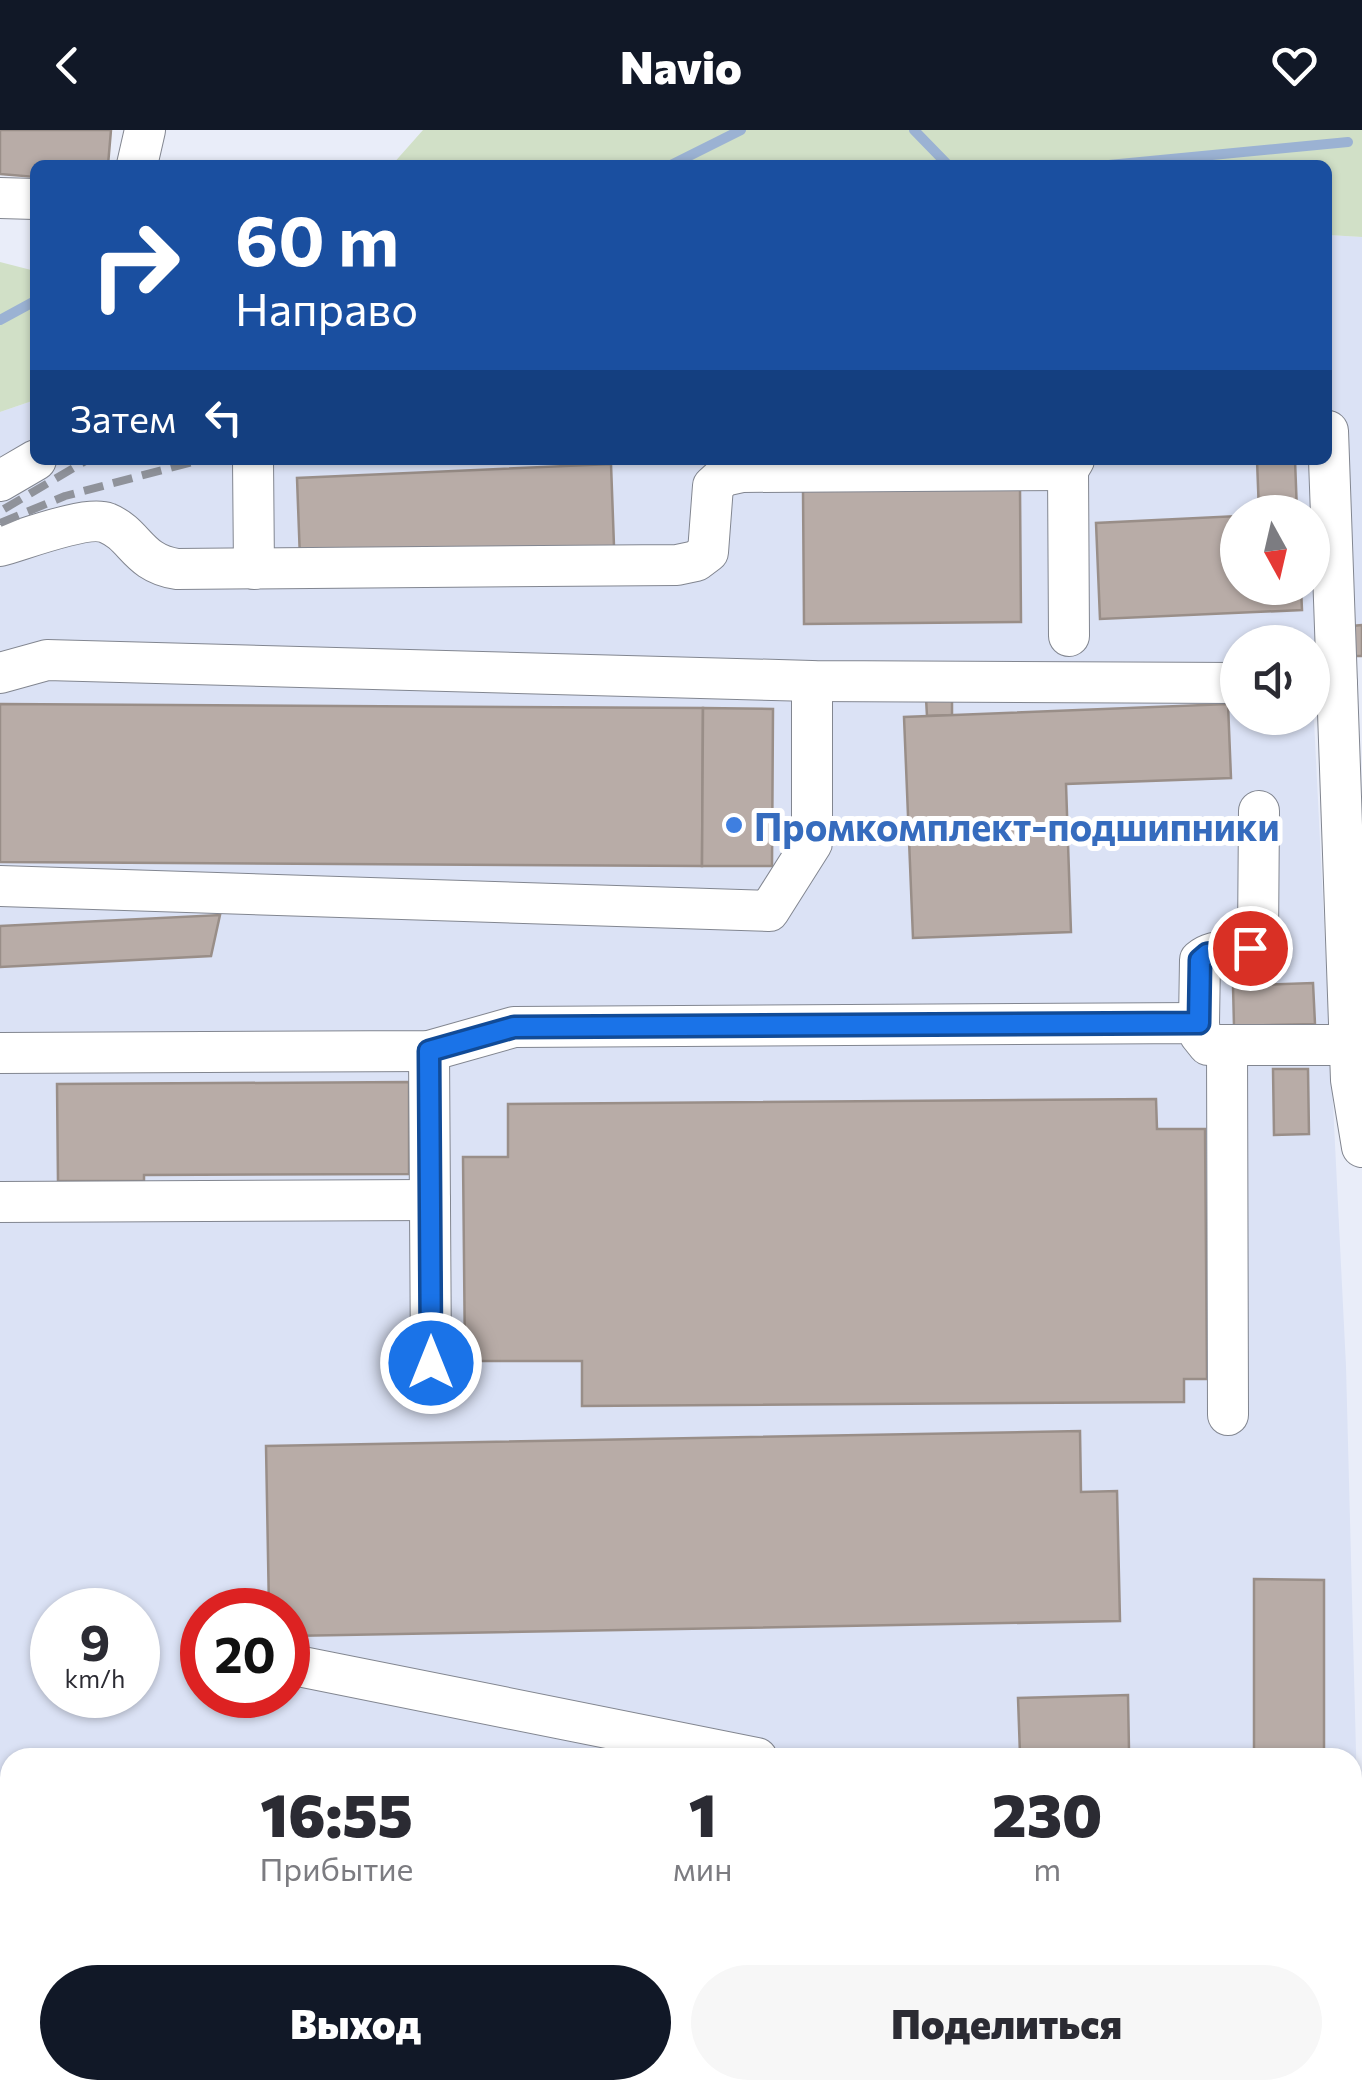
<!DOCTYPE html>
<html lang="ru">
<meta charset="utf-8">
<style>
body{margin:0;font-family:Commissioner,sans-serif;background:#f7f7f7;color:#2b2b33;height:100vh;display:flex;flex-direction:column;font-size:38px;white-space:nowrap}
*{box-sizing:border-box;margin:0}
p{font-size:32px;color:#7c7c81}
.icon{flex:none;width:55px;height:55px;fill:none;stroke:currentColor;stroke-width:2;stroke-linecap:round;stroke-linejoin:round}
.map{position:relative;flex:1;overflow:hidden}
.drawer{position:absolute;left:0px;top:1618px;width:1362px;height:352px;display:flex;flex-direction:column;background:#fff;border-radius:30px 30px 0 0;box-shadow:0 2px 8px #0004}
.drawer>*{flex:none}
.hud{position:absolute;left:30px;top:30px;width:1302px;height:305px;border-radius:15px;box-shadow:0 2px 8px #0004;background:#1a4fa0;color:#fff;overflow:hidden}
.needle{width:65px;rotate:172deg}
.tools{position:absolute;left:1220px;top:365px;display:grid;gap:20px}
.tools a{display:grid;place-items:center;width:110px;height:110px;border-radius:50%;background:#fff;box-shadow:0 2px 8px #0004;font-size:50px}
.speed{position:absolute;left:30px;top:1458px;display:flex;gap:20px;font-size:50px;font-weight:700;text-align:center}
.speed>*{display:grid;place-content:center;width:130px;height:130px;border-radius:50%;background:#fff;box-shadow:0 2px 8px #0004;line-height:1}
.speed small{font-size:25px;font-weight:400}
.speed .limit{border:15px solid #d22;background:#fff;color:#111}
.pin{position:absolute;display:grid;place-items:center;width:85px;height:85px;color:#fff;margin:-42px;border:5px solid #fff;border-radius:50%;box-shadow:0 2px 10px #0007}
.me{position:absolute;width:110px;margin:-55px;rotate:0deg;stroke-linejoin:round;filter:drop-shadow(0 0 8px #0008)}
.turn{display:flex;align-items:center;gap:35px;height:210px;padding:0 40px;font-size:45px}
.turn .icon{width:130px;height:130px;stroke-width:2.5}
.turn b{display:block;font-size:70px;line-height:85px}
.then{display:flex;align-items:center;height:95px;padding:0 40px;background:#0003;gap:20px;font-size:38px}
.eta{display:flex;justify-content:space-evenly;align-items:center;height:170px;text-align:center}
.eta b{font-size:60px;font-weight:800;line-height:70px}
.button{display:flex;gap:20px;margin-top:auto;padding:20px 40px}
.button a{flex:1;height:115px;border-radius:60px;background:#111827;color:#fff;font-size:40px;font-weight:800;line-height:115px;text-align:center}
.button a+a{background:#f7f7f7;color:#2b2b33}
header{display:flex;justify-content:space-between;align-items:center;height:130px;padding:0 40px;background:#111827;color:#fff;font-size:45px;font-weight:800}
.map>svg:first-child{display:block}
.built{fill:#dbe2f5;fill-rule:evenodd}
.green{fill:#d1e0c7}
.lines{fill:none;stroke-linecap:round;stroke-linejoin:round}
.stream{stroke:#9bb2d3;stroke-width:10}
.building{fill:#b8aca7;stroke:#998e88;stroke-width:2.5}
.minor-casing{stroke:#828690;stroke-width:42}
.minor{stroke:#fff;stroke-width:40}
.rail{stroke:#8f929a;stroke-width:8;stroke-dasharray:20 10;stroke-linecap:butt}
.route-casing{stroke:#114b97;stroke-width:25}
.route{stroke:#1a73e8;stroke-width:18}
.shop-dot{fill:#3f7fe0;stroke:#fff;stroke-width:4}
.labels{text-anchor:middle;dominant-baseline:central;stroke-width:10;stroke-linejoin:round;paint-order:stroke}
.shop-label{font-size:38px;font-weight:bold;fill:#366cbe;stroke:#fff;text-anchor:start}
</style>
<header><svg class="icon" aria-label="back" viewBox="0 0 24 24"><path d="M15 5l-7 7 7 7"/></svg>Navio<svg class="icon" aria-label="heart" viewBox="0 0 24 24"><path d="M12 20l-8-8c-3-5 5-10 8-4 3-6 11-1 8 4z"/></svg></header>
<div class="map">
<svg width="1362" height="1969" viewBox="0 0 1362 1969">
<rect width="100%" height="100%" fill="#e9edf9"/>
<path class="built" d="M1328 105 1362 107V526L1314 524V590L1346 1236 1362 1852H1352V1628H10V1960H827V1969H0V282L35 270V330H1328ZM1238 382H1312V458H1238ZM1238 512H1312V588H1238ZM52 1480H138V1565H52ZM202 1480H288V1565H202Z"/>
<g class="green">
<polygon points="423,0 1362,0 1362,107 1328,105 1328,35 392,35"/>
<polygon points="0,132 35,141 35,270 0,282"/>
</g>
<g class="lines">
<g class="stream">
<polyline points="914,0 948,35"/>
<polyline points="671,35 741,0"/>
<polyline points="1109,35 1348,12"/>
<polyline points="0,190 35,171"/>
</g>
</g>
<g class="building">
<polygon points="0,0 111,0 108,35 35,35 35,47 0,44"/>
<polygon points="1257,330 1295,330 1297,382 1259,382"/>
<polygon points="611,334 614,416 300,429 297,348"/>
<polygon points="1020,359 1021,492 804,494 803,360"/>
<polygon points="1238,386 1238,458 1301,458 1302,480 1100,489 1096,393"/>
<polygon points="1362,495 1362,526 1353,526 1352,496"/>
<polygon points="952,567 952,585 927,586 926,568"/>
<polygon points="0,574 703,578 702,736 0,732"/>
<polygon points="1228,574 1231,648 1066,654 1071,802 913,808 904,587"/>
<polygon points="703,578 773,579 772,736 702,736"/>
<polygon points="220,785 211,826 0,837 0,796"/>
<polygon points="1313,853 1315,894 1234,896 1233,856"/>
<polygon points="1273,939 1308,939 1309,1004 1274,1005"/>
<polygon points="409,952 409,1044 144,1045 144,1051 58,1051 57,954"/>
<polygon points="1156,969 1157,999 1205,999 1207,1249 1184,1249 1184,1272 582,1276 582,1231 465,1231 463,1027 508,1027 508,974"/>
<polygon points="1080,1301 1081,1362 1117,1361 1120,1491 288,1506 288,1480 269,1480 266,1316"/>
<polygon points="1254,1449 1324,1450 1324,1628 1254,1628"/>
<polygon points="1128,1565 1129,1620 1020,1624 1018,1568"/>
<polygon points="0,1701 10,1702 10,1749 0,1749"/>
<polygon points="122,1960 603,1960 603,1969 123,1969"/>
<rect x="720" y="1960" width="66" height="9"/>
<polygon points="1060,1960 1269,1960 1269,1969 1073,1969"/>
</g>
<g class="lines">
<g class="minor-casing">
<g id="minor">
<polyline points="137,35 145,0"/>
<polyline points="0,68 35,69"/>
<polyline points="1328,301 1337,554"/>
<polyline points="253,330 254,439"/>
<polyline points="1068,340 1069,506"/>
<polyline points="0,351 36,330"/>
<path d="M0 416C23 410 86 385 107 393 136 405 137 433 177 439L677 435 696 431 708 422 713 356 724 346 742 342 1068 340 1074 330"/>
<polyline points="0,543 47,530 812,551 1238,553"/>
<polyline points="1312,553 1337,554 1351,950 1362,1017"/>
<polyline points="0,756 769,781 812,713 812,551"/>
<path d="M1199 893 1200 830C1217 815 1241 827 1258 810L1259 681"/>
<polyline points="1227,916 1228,1285"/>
<polyline points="429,921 431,1233"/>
<polyline points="0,923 429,921 514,897 1199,893 1200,905 1208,915 1349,915"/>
<polyline points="0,1072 430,1070"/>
<polyline points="288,1534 757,1628"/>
<polyline points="0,1768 10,1768"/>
<polyline points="1352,1838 1362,1839"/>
<polyline points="0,1842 10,1842"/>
<polyline points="661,1960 662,1969"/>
<polyline points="1329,1969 1329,1960"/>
</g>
</g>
<use href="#minor" class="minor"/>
<g class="rail">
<polyline points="4,379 87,330"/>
<polyline points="0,393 65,366 200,330"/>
</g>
</g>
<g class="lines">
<g class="route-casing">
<polyline id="route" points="431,1233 429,921 514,897 1199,893 1200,830 1207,824 1250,818"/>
</g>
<use href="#route" class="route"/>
</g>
<circle class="shop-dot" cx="734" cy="695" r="10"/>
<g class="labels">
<g class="shop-label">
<text x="754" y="695">Промкомплект-подшипники</text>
</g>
</g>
</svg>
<div class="tools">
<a><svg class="needle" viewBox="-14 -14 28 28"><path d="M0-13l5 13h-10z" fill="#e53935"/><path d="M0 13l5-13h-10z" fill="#7c7c81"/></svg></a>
<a><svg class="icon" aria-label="sound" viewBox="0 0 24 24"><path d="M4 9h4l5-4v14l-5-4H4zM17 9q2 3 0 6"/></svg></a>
</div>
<div class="speed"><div>9<small>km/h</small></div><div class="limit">20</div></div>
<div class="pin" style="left:1250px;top:818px;background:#d93025"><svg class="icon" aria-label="arrive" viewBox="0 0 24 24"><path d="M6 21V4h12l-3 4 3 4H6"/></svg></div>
<svg class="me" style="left:431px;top:1233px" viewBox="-20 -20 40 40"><circle r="17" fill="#1a73e8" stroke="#fff" stroke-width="3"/><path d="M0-11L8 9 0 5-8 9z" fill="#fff"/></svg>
<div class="hud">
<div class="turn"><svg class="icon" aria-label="right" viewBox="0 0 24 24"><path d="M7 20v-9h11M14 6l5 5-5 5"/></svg><div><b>60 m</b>Направо</div></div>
<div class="then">Затем<svg class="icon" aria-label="left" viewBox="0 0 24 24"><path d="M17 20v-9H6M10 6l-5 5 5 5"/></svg></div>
</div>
<section class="drawer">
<div class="eta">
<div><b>16:55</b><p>Прибытие</p></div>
<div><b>1</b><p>мин</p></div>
<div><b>230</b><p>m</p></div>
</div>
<div class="button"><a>Выход</a><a>Поделиться</a></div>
</section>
</div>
